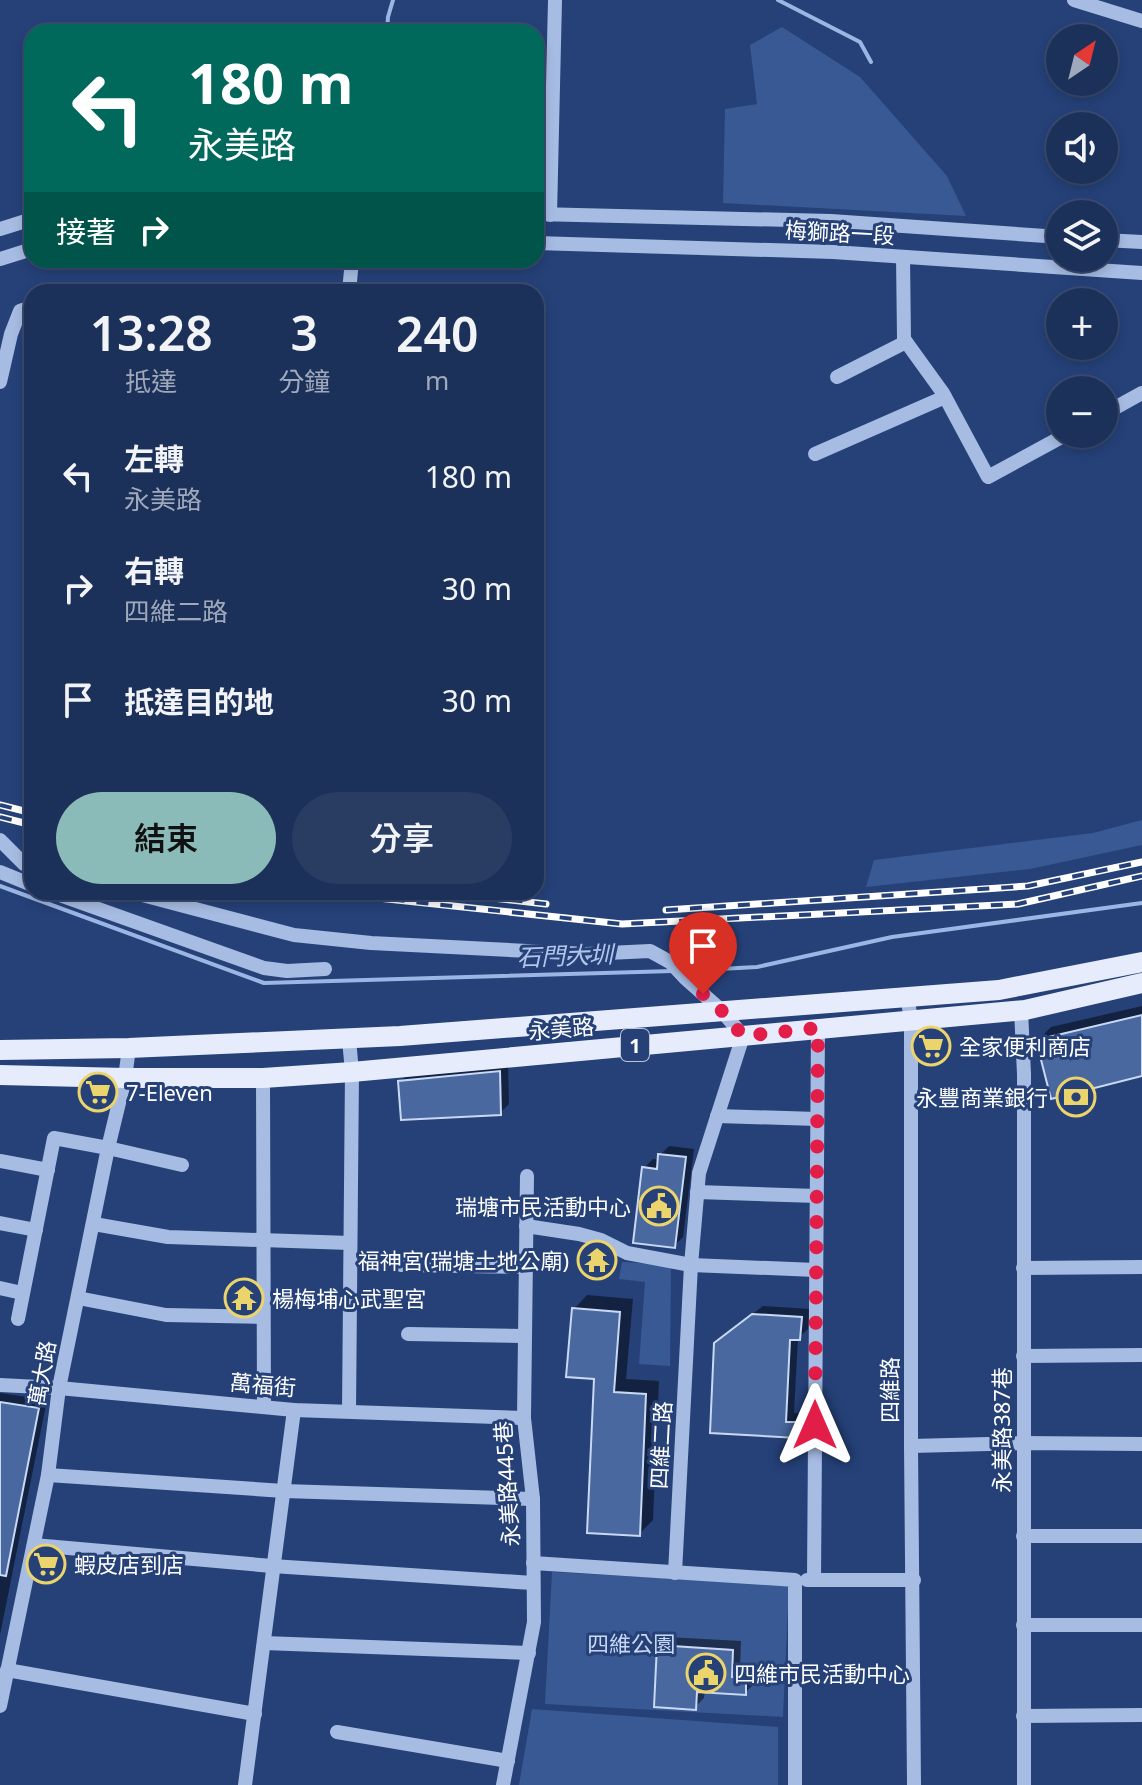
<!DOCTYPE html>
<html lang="zh-TW">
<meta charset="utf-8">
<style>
body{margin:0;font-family:"Noto Sans","Noto Sans TC",sans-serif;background:#293d63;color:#f1f3f6;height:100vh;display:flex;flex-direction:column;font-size:30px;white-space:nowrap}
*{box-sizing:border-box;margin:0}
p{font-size:26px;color:#a0a9bb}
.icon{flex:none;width:44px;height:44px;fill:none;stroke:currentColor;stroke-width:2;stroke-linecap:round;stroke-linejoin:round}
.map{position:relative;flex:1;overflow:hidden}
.panel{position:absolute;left:24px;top:284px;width:520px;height:616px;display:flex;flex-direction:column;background:#1c315a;border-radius:24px;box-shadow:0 4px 12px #0003,0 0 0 2px #3a4c70}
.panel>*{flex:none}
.banner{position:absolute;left:24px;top:24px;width:520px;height:244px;border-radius:24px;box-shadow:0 4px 12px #0003,0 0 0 2px #3a4c70;background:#00695c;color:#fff;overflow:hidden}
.needle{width:52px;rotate:35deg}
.fabs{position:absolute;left:1046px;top:24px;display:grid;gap:16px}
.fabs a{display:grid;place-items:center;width:72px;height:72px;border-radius:50%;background:#1c315a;box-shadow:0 4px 12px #0003,0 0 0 2px #3a4c70;font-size:40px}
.pin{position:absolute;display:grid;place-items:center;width:68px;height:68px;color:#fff;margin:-82px -34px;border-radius:50% 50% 50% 0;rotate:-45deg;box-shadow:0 0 8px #0007}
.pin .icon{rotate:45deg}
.me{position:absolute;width:88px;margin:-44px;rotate:0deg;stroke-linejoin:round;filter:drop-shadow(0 0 6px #0008)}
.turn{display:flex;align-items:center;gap:28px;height:168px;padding:0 32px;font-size:36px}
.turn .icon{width:104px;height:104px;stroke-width:2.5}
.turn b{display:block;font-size:56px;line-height:68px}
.then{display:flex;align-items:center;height:76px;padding:0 32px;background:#0003;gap:16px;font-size:30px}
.eta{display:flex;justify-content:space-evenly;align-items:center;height:136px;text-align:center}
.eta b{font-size:48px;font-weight:600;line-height:56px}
.cta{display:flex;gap:16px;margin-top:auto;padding:16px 32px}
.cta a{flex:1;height:92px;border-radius:48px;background:#8bbbb9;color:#111;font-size:32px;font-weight:600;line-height:92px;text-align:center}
.cta a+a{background:#293d63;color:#f1f3f6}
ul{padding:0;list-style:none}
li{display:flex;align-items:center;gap:24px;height:112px;padding:0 32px}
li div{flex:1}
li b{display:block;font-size:30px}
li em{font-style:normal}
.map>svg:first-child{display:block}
.green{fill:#395995}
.shadow{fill:#0007}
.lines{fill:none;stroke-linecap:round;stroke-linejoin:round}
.stream{stroke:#9bb6e4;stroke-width:4}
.building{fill:#49689f;stroke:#c9d8f3;stroke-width:2}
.minor{stroke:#a7bce3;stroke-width:14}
.major{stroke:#e6ecfc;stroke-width:20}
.rail-casing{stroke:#fff;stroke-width:7}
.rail{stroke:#254178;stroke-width:4;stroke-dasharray:12;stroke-linecap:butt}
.route{stroke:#e11d48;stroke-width:14;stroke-dasharray:0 25.2}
.labels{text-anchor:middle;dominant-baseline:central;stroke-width:6;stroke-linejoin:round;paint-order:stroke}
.shield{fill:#254178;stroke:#bec6d6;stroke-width:2}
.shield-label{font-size:20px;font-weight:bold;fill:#fff}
.street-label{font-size:22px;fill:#fff;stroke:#254178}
.poi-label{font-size:22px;fill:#fff;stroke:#254178;text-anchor:start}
.park-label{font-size:22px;fill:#c9d8f3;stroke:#254178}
.water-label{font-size:24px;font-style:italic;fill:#b2c6eb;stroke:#254178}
</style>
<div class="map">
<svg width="1142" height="1785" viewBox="0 0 1142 1785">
<rect width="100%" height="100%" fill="#254178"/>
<g class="green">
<polygon points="782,27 860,77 947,176 966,216 723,203 725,109 757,104 750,45"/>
<polygon points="1142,820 1142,845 1030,869 866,887 874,860 1093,833"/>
<polygon points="622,1262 671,1265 670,1366 639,1364 645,1282 619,1279"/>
<polygon points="552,1572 789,1585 783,1717 545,1704"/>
<polygon points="532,1709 778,1727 778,1785 519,1785"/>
</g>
<g class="shadow">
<polygon points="1142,1006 1142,1074 1038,1040 1051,1027"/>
<polygon points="508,1063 509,1104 500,1113 400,1082 409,1073"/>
<polygon points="669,1146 694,1149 683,1237 674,1246 644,1168 653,1159 660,1160 660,1155"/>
<polygon points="589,1249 610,1250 614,1252 613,1263 609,1267 585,1253"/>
<polygon points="262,1282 262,1293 253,1302 232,1302 233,1293 242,1284"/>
<polygon points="587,1295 633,1299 626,1379 659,1381 653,1520 639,1534 596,1378 574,1309"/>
<polygon points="763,1306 810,1309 808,1329 798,1338 794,1413 806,1414 805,1427 796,1436 712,1432 726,1334"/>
<polygon points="0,1393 47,1400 0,1635"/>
<polygon points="668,1637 741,1641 740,1669 755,1670 754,1684 745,1693 705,1690 704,1698 695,1707 659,1646"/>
</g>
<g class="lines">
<g class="stream">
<polyline points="778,0 860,42 871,62"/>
<polyline points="387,32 388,17 393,0"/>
<polyline points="0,886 264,983 673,971"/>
<polyline points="682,971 757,967 892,937 1142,903"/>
</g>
</g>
<g class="building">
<polygon points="1142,1015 1142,1076 1051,1099 1036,1040"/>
<polygon points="500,1071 501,1115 401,1120 398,1081"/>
<polygon points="658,1154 686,1157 675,1248 633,1243 642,1167 657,1169"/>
<polygon points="583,1252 605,1253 611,1256 610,1269 582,1267"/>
<polygon points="572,1308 620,1312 614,1392 646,1394 640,1536 587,1533 594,1379 566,1377"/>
<polygon points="752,1314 802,1317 800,1340 790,1340 786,1422 798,1422 797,1438 710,1433 714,1343"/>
<polygon points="0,1402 39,1408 6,1576 0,1575"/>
<polygon points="657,1645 733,1650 732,1677 746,1678 746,1695 697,1692 696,1710 654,1707"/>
</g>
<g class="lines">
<g class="minor">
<polyline points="1074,0 1142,21"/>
<polyline points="536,214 831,221 1060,237"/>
<polyline points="550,215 555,0"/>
<polyline points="0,229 32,219"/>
<polyline points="1104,240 1142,242"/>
<polyline points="536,243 833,252 1142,273"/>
<polyline points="903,257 904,339 943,393 988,477 1067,434"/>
<polyline points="0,259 32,249"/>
<polyline points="349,292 352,260"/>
<polyline points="837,377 906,342"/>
<polyline points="0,382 11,334 20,311 32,307"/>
<polyline points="1104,414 1142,393"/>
<polyline points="815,454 945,397"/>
<polyline points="0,840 24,864 32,866"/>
<polyline points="0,872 32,885"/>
<polyline points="51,892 264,968 287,971 325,969"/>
<polyline points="131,892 294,935 371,943 587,954 650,951 670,962 685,978 721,1010 743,1036 699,1173 691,1265 675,1573"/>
<polyline points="907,996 911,1019 911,1446 914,1785"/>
<polyline points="1021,1010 1024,1074 1024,1785"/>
<polyline points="349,1039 352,1072 349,1411"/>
<polyline points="263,1078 264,1407"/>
<polyline points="717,1116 817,1119"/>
<polyline points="0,1161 48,1170"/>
<polyline points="697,1192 817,1196"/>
<polyline points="0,1223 36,1230"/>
<polyline points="94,1224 168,1237 350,1243"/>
<polyline points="526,1226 579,1234 601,1240 627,1253 691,1265 816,1270"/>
<polyline points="401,1265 526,1267"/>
<polyline points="1023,1268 1142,1267"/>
<polyline points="0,1288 22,1293"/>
<polyline points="78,1298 166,1315 263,1317"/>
<polyline points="18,1319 54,1138 108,1148 182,1165"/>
<polyline points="408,1334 524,1336"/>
<polyline points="1023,1356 1142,1355"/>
<polyline points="0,1385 59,1388 294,1410 524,1418"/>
<polyline points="911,1446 1023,1443 1142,1444"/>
<polyline points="48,1475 284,1491 533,1499"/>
<polyline points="1023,1536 1142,1536"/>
<polyline points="34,1545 272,1566 533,1583"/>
<polyline points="533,1563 795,1580 795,1785"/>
<polyline points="807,1580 914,1580"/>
<polyline points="814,1580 818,1028"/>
<polyline points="1023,1625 1142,1625"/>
<polyline points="264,1643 529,1653"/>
<polyline points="7,1670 255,1714"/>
<polyline points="0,1706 48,1475 59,1388 108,1148 125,1078 129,1048"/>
<polyline points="1023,1716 1142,1715"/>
<polyline points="337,1732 508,1761"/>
<polyline points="245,1785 294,1410"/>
<polyline points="503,1785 534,1622 533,1499 524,1418 527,1176"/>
</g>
<g class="major">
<polyline points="0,1050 129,1048 400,1036 999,990 1142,962"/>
<polyline points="0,1075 125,1078 263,1078 352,1072 1025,1010 1142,983"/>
</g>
<g class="rail-casing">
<g id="rail">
<polyline points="0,805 32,813"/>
<polyline points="0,817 32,825"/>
<polyline points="321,892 622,924 1018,904 1142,876"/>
<polyline points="439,892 546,904"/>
<polyline points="666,910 1028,886 1142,862"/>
</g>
</g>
<use href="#rail" class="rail"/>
</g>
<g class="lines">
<polyline class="route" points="703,994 721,1010 743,1036 818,1028 815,1425"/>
</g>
<defs>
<g id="supermarket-ring" transform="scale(2)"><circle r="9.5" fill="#254178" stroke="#ecd46c" stroke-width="1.5"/><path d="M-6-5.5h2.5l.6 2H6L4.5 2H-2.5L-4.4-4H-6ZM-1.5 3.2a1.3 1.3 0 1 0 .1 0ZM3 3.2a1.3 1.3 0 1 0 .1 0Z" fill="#ecd46c"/></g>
<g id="bank-ring" transform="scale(2)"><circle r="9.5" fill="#254178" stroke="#ecd46c" stroke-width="1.5"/><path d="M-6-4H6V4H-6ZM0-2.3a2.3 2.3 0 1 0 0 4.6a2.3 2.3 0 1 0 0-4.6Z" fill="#ecd46c"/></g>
<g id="civic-ring" transform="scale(2)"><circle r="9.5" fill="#254178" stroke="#ecd46c" stroke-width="1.5"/><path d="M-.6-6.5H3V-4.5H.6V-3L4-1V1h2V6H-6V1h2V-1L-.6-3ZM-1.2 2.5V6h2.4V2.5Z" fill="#ecd46c"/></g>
<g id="temple-ring" transform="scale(2)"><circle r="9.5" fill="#254178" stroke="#ecd46c" stroke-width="1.5"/><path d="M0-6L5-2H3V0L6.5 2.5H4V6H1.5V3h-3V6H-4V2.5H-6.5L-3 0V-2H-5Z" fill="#ecd46c"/></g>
</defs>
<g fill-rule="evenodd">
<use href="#supermarket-ring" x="931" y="1046"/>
<use href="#supermarket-ring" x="98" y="1092"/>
<use href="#bank-ring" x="1076" y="1097"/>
<use href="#civic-ring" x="659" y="1206"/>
<use href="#temple-ring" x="597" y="1260"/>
<use href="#temple-ring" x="244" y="1298"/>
<use href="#supermarket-ring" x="46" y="1564"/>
<use href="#civic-ring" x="706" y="1673"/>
</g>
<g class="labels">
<rect class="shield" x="621" y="1029" width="28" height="32" rx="6"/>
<g class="shield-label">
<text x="635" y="1045">1</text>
</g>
<g class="street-label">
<text transform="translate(840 232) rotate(3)">梅獅路一段</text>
<text transform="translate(561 1028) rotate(-5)">永美路</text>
<text transform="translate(41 1373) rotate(-80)">萬大路</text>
<text transform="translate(263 1384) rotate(5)">萬福街</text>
<text transform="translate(889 1390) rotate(-90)">四維路</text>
<text transform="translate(1001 1430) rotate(-90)">永美路387巷</text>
<text transform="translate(660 1445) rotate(-87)">四維二路</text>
<text transform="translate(506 1484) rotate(-94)">永美路445巷</text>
</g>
<g class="poi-label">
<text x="959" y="1046">全家便利商店</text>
<text x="126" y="1092">7-Eleven</text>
<text x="1048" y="1097" text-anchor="end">永豐商業銀行</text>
<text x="631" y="1206" text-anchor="end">瑞塘市民活動中心</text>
<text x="569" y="1260" text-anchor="end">福神宮(瑞塘土地公廟)</text>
<text x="272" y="1298">楊梅埔心武聖宮</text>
<text x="74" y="1564">蝦皮店到店</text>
<text x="734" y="1673">四維市民活動中心</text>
</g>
<g class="park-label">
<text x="631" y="1643">四維公園</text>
</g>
<g class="water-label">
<text transform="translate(565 955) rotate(-2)">石門大圳</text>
</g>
</g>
</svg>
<div class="fabs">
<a><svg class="needle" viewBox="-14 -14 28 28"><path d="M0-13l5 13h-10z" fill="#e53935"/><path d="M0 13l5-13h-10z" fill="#a0a9bb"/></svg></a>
<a><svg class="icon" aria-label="sound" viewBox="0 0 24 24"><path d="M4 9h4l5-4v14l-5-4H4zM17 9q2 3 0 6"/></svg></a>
<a><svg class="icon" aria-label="layers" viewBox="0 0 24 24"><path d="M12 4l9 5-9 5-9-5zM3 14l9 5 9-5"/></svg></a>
<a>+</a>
<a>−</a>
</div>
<div class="pin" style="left:703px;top:994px;background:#d93025"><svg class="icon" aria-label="arrive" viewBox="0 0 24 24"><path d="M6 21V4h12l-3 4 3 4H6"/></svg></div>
<svg class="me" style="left:815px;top:1425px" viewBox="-20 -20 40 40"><path d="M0-17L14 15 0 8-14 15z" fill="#e11d48" stroke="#fff" stroke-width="4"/></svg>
<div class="banner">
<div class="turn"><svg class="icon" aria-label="left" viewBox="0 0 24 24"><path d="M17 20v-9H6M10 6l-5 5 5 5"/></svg><div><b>180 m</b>永美路</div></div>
<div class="then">接著<svg class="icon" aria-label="right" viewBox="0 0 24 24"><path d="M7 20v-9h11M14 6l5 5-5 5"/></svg></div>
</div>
<section class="panel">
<div class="eta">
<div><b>13:28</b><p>抵達</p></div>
<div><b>3</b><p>分鐘</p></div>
<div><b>240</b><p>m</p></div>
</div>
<ul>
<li><svg class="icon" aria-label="left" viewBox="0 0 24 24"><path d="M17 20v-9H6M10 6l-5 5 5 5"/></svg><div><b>左轉</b><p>永美路</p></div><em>180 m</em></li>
<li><svg class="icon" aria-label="right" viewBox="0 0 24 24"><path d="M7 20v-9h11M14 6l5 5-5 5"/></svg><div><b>右轉</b><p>四維二路</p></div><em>30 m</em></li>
<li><svg class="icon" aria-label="arrive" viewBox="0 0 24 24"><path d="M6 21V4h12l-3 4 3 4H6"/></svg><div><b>抵達目的地</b></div><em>30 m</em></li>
</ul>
<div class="cta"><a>結束</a><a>分享</a></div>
</section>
</div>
